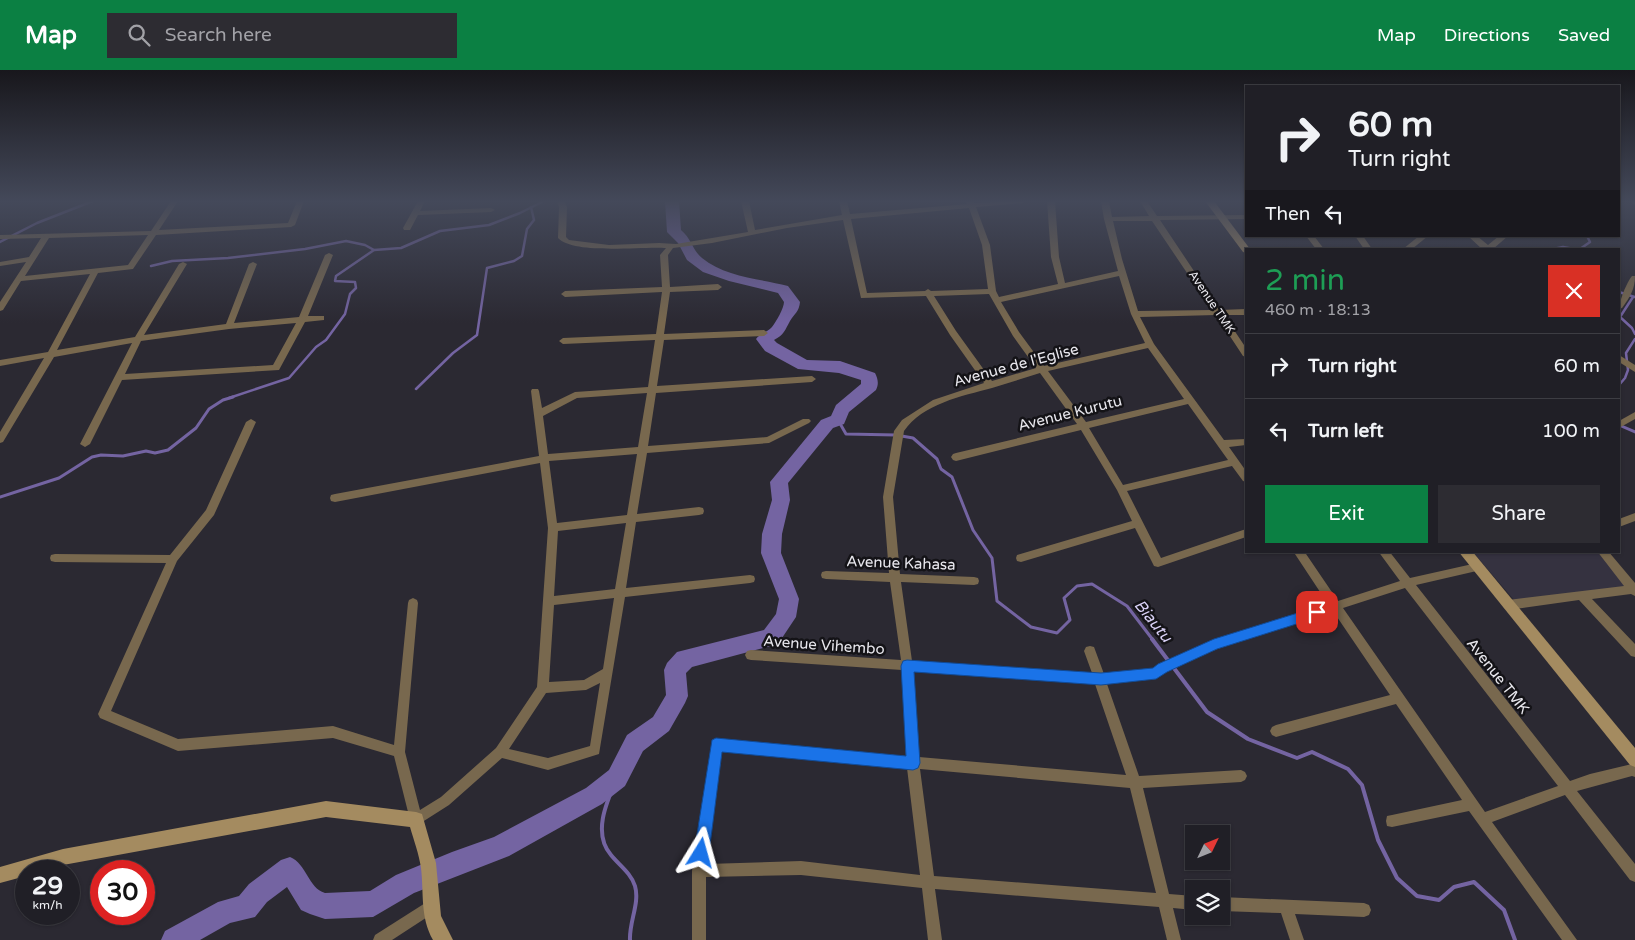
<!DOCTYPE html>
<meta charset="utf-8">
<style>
body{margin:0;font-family:"Varela Round",sans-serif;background:#2d2c32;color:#f1f3f6;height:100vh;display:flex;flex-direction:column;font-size:19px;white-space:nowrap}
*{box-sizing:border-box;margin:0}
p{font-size:16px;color:#a2a2a7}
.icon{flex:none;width:28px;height:28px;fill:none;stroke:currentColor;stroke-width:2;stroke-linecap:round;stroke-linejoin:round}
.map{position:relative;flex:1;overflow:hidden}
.sheet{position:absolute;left:1245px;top:178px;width:375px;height:305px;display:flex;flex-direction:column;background:#201f26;border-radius:0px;box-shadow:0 1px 4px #0004,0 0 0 1px #3d3d43}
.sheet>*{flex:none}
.top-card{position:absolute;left:1245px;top:15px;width:375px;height:152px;border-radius:0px;box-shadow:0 1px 4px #0004,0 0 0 1px #3d3d43;background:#201f26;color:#f1f3f6;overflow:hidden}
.needle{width:32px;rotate:47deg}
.tools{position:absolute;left:1185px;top:755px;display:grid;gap:10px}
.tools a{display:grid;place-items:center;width:45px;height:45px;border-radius:0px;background:#201f26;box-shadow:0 1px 4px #0004,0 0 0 1px #3d3d43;font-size:25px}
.speed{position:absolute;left:15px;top:790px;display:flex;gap:10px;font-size:25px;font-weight:700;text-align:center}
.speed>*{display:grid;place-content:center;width:65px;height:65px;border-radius:50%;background:#201f26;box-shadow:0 1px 4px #0004,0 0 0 1px #3d3d43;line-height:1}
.speed small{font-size:12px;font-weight:400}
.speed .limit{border:8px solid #d22;background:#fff;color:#111}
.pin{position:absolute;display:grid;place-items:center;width:42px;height:42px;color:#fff;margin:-21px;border-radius:10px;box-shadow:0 2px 8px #0006}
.me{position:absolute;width:55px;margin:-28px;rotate:8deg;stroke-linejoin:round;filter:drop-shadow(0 0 4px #0008)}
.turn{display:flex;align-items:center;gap:18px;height:105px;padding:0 20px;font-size:22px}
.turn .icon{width:65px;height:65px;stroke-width:2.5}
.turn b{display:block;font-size:35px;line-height:42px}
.then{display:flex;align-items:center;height:48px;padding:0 20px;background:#0003;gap:10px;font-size:19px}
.round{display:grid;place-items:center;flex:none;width:52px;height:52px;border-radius:0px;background:#2d2c32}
.headline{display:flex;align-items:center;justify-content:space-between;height:85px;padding:0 20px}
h1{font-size:30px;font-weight:600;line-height:38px;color:#1e9e55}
.action{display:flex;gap:10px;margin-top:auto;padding:10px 20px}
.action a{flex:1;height:58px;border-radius:0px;background:#0b8043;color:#fff;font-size:20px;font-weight:600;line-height:58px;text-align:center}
.action a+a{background:#2d2c32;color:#f1f3f6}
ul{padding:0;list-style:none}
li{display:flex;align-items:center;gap:15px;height:65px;padding:0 20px;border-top:1px solid #3d3d43}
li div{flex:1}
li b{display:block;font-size:19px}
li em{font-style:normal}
header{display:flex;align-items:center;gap:30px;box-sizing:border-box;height:70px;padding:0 25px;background:#0b8043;color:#fff}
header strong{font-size:24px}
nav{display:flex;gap:28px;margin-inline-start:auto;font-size:18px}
.search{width:350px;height:45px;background:#2d2c32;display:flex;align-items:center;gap:12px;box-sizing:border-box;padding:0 18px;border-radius:0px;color:#a2a2a7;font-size:19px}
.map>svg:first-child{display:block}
.built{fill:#353240}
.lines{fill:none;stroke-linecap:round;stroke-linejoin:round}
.stream-far2{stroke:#7464a2;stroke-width:2.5}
.stream-far1{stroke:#7464a2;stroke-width:3}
.stream{stroke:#7464a2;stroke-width:4}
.river{fill:#7464a2;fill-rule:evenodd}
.street{fill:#78684e;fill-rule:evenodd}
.secondary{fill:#a48b60;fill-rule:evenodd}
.route{fill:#1a73e8;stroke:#114b97}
.labels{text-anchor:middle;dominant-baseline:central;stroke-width:5;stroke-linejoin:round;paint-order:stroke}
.far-street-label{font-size:12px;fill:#e9e8ee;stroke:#141317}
.street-label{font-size:15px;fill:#e9e8ee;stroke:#141317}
.water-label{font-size:16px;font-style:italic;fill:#d8d0f5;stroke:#141317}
</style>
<header>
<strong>Map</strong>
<div class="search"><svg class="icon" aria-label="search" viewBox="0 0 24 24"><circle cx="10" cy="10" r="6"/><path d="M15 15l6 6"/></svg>Search here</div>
<nav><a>Map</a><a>Directions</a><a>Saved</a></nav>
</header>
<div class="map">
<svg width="1635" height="870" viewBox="0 0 1635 870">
<rect width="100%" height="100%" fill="#2b2932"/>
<polygon class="built" points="1472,481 1601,481 1630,518 1515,531"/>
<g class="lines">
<g class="stream-far2">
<polyline points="0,172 37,153 93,131"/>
<polyline points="1553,179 1563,177 1574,179"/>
<polyline points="1580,179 1590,172 1587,166"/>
<polyline points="151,196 172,191 228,188 305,179 346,171 365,175 374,180"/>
<polyline points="1619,222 1635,227"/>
<polyline points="1633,227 1620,247 1632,258 1635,264"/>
<polyline points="1619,315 1625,308 1628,300 1626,283 1635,269"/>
<polyline points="416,319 453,283 477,265 487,198 514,191 522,186 527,159 534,150 531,137"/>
<polyline points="229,328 289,308 316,277 326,270 345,244 350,224 356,218 355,212 335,211 336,206 374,180 401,178 440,161 489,155 520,143 544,131"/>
</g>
<g class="stream-far1">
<polyline points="838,350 846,364 896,365 913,368 937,389 941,399 952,407 973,460 992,488 997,531 1031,557 1057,563 1070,550 1064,528 1077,516 1092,514 1127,536 1153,570"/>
<polyline points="1619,355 1635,362"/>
<polyline points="0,427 59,408 92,387 101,385 123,386 146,381 155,383 168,380 196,358 209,339 223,330 233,327"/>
</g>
<g class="stream">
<polyline points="1152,569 1207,642 1248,669 1297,688 1312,682 1348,699 1362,715 1378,770 1397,808 1417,826 1439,830 1454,817 1474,812 1504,840 1515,870"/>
<path d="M617 708C607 731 592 763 611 785 619 795 631 803 635 816 640 833 629 852 630 870"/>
</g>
<path class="river" d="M665 131H679L681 160C691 168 693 181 702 188 725 207 761 209 788 216L800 232C799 242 795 243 790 251 785 260 784 265 774 270L777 273 807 290 840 291 875 303C878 309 879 314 876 320L849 342 844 354 833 358 788 413 790 430 782 464 781 483 799 529 796 547 778 574 692 597 686 603 688 626 685 633 669 661 643 681 625 716 602 734 509 786 414 823 373 847 325 849 310 844 301 840 287 817 267 832 255 847 230 853 200 870H161L165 861 218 832 239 826 249 814 281 790 290 787C307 794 308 818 325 823L370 821 396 805 452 782 494 767 586 718 609 700 627 665 653 647 666 625 664 600 667 593 677 582 764 560 776 544 779 529 761 483 762 464 772 430 770 412 821 350 831 346 836 335 861 314V310L839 303 798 299 765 281 756 269C760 263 768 262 772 257 776 252 784 238 784 232L778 223 729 211 703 202 687 190 678 173 667 162Z"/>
<g class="street">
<path d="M171 131H178L159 160 288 153 297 131H304L295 155 291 157 156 165 133 199 98 203 57 280 135 267 179 194 183 192 187 194 144 265 226 254 249 194 253 192 257 194 234 253 299 247 325 185 329 183 333 185 308 246H324V250L305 252 279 300 122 310 90 374 85 377 80 374 132 273 54 287 3 372 0 373V362L44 288 0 296V290L48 282 90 204 21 211 3 240 0 241V232L26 192 0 196V192L29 187 41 168 0 169V165L151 161ZM148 165 128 195 25 206 49 168ZM296 253 273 295 125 304 141 271 229 259Z"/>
<polygon points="418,131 425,131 420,141 491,138 495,140 491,142 418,145 410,160 404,160 403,158"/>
<path d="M557 131H564L567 137 566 167 569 170 609 175 659 173 676 174 748 162 741 131H749L755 160 842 145 839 131H847L850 144 967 134 966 131H974V133L1026 131 1023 133 976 137 990 175 996 221 999 227 1058 214 1051 187 1047 131H1055L1059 187 1065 213 1118 201 1104 149 1101 131H1109L1112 147 1149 146 1140 131H1147L1157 146 1246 145V149L1160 150 1220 240 1246 239V245H1224L1246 278V287L1243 286 1216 245 1140 247 1154 274 1224 370 1246 369V375L1229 377 1246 401V412L1243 411 1232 396 1127 421 1161 488 1246 459V467L1158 497 1154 496 1135 458 1021 492 1017 491 1016 488 1017 485 1132 451 1117 420 1081 360 956 391 953 390 951 387 953 384 956 383 1077 354 1040 303C1024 308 1008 313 992 318 962 326 922 334 904 361L893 427 900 504 974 507 978 508 979 511 978 514 974 515 901 512 912 591 1092 603 1084 581 1086 577 1090 576 1094 577 1104 604 1153 599 1158 594 1214 570 1328 534 1293 481H1304L1338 531 1400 511 1378 481H1389L1410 508 1477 493 1481 494 1482 497 1481 500 1416 515 1570 711 1590 704 1632 694 1635 695V707L1632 706 1577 721 1635 794V812L1630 810 1565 725 1492 752 1577 870H1562L1469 741 1392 757 1387 756 1386 751 1387 746 1392 745 1462 730 1396 634 1276 667 1272 665 1270 661 1272 657 1276 655 1390 625 1333 541 1217 579 1166 602 1156 609 1107 614 1139 706 1241 700 1245 702 1247 706 1245 710 1241 712 1143 718 1169 824 1194 826V840L1173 838 1181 870H1167L1159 837 935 819 942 870H928L922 818 801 805 706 807V870H692V801L713 671 717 669 906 686 902 600 751 590 747 589 745 585 747 581 751 580 901 590 890 512 826 509 822 508 821 505 822 502 826 501 889 503 883 427 894 361 902 350 933 330 984 313 950 265 926 226 861 228 843 150 787 158 712 173 673 178 668 185 670 217 718 214 722 217 718 220 670 222 664 264 764 260 768 263 764 266 664 270 657 316 812 306 816 309 812 312 656 323 648 376 767 367 803 349H809L811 351 809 353 769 373 647 383 637 444 699 437 703 438 704 441 703 444 699 445 636 452 626 518 750 505 754 506 755 509 754 512 750 513 625 527 599 684 548 700 502 688 449 735 416 756 411 754 394 686 333 668 178 681 100 648 98 644 166 493 55 492 51 491 50 488 51 485 55 484 170 485 206 440 246 352 251 349 256 352 214 445 177 491 111 641 178 669 333 656 394 675 408 533 409 530 413 528 417 530 418 533 405 682 420 740 441 727 496 678 537 617 548 458 540 393 335 432 331 431 330 428 331 425 335 424 539 386 531 321 532 319H538L539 321 542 338 575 322 648 317 655 270 563 274 559 271 563 268 656 264 662 222 565 227 561 224 565 221 662 217 660 185 666 178C642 176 574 185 558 168L559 137ZM969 138 982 175 988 219 931 221 928 219 925 221 867 223 851 149ZM1113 151H1152L1212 240 1138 241 1122 189ZM1119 206 1131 244 1145 273 1044 296 1019 262 1001 232ZM989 224 1013 266 1036 298 992 311 956 261 934 226ZM1148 278 1184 329 1086 352 1048 301ZM647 323 638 377 548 384 543 346 577 328ZM1188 334 1228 390 1123 415 1089 358ZM637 384 627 445 557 453 549 391ZM626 453 615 519 554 526 558 461ZM1405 518 1558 716 1485 742 1343 538ZM614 528 603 599 584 610 549 612 554 535ZM913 601 1095 614 1126 705 919 687ZM600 613 590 676 548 688 509 679 546 623 586 620ZM722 681 907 698 920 805 801 791 707 794ZM920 699 1130 718 1156 823 934 806Z"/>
<polygon points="1629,131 1635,131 1635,135"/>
<polygon points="1306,166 1314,166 1324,179 1316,179"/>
<polygon points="1355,166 1363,166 1372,179 1364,179"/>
<polygon points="1419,166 1428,166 1412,179 1403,179"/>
<polygon points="1468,166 1477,166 1488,175 1499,166 1508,166 1493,179 1482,179"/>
<path d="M1632 206H1635C1635 219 1630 227 1622 238L1619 239C1619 231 1627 212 1632 206Z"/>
<polygon points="1619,285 1635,295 1635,302 1619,292"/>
<polygon points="1635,342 1635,349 1619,358 1619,351"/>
<polygon points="1635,443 1635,451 1619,457 1619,449"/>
<polygon points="1597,481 1608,481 1635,513 1635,526 1631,524 1592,529 1635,574 1635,587 1631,586 1579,530 1508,540 1504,538 1503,535 1504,532 1508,530 1624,516"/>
<polygon points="1221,827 1364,833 1369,835 1371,840 1369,845 1364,847 1295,844 1304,870 1290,870 1281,843 1221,841"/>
<polygon points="430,830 435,832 437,837 435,842 392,870 373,870 375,865"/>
</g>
<g class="secondary">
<polygon points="1205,131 1214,131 1250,179 1246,179 1246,183 1243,182"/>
<polygon points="1458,481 1472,481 1635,678 1635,697 1630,695"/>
<path d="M326 731 416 742 422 744 436 793 441 846 453 870H433C420 847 424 824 421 798 419 784 414 771 410 757L326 747 63 795 42 801H26V806L0 813V797L63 779Z"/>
</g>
</g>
<linearGradient id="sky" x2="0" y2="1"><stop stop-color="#18171c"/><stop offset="0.52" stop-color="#44495a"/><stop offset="1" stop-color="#44495a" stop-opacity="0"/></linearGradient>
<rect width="1635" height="253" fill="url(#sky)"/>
<polygon class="route" points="1317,537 1322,538 1324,542 1322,546 1217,579 1167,602 1156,609 1101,615 914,602 920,693 918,698 913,700 722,682 709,783 706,788 701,791 696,788 694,783 712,670 716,668 906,686 901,596 903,591 907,590 1101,603 1153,598 1158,594 1214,569"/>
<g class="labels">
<g class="far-street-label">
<text transform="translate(1212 232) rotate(56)">Avenue TMK</text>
</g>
<g class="street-label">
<text transform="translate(1016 295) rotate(-15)">Avenue de l'Eglise</text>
<text transform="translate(1070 343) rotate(-14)">Avenue Kurutu</text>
<text transform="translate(901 493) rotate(2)">Avenue Kahasa</text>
<text transform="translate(824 575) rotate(4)">Avenue Vihembo</text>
<text transform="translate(1498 606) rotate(52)">Avenue TMK</text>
</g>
<g class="water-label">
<text transform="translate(1153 551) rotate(51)">Biautu</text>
</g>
</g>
</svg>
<div class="tools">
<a><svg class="needle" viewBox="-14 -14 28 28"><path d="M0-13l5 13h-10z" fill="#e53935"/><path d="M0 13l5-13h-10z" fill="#a2a2a7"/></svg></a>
<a><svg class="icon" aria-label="layers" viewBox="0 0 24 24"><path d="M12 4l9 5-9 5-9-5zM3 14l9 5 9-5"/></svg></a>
</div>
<div class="speed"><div>29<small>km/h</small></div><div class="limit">30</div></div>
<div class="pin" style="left:1317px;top:542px;background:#d93025"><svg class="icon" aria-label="arrive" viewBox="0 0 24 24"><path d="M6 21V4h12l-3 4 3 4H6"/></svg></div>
<svg class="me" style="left:701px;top:783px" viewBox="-20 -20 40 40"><path d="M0-17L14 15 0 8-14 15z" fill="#1a73e8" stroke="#fff" stroke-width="4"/></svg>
<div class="top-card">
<div class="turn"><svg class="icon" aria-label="right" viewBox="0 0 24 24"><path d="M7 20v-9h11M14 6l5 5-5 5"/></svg><div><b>60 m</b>Turn right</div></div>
<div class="then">Then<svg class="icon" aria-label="left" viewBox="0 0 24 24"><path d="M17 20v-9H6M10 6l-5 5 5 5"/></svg></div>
</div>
<section class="sheet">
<div class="headline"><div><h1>2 min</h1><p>460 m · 18:13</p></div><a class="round" style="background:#d93025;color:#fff"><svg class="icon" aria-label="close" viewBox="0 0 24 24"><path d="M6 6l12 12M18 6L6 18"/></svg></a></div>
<ul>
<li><svg class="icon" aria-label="right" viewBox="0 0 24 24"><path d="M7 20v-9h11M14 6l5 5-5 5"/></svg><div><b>Turn right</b></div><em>60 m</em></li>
<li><svg class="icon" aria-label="left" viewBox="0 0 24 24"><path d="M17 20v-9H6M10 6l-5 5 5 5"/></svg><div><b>Turn left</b></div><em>100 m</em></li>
</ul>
<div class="action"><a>Exit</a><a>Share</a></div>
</section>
</div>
